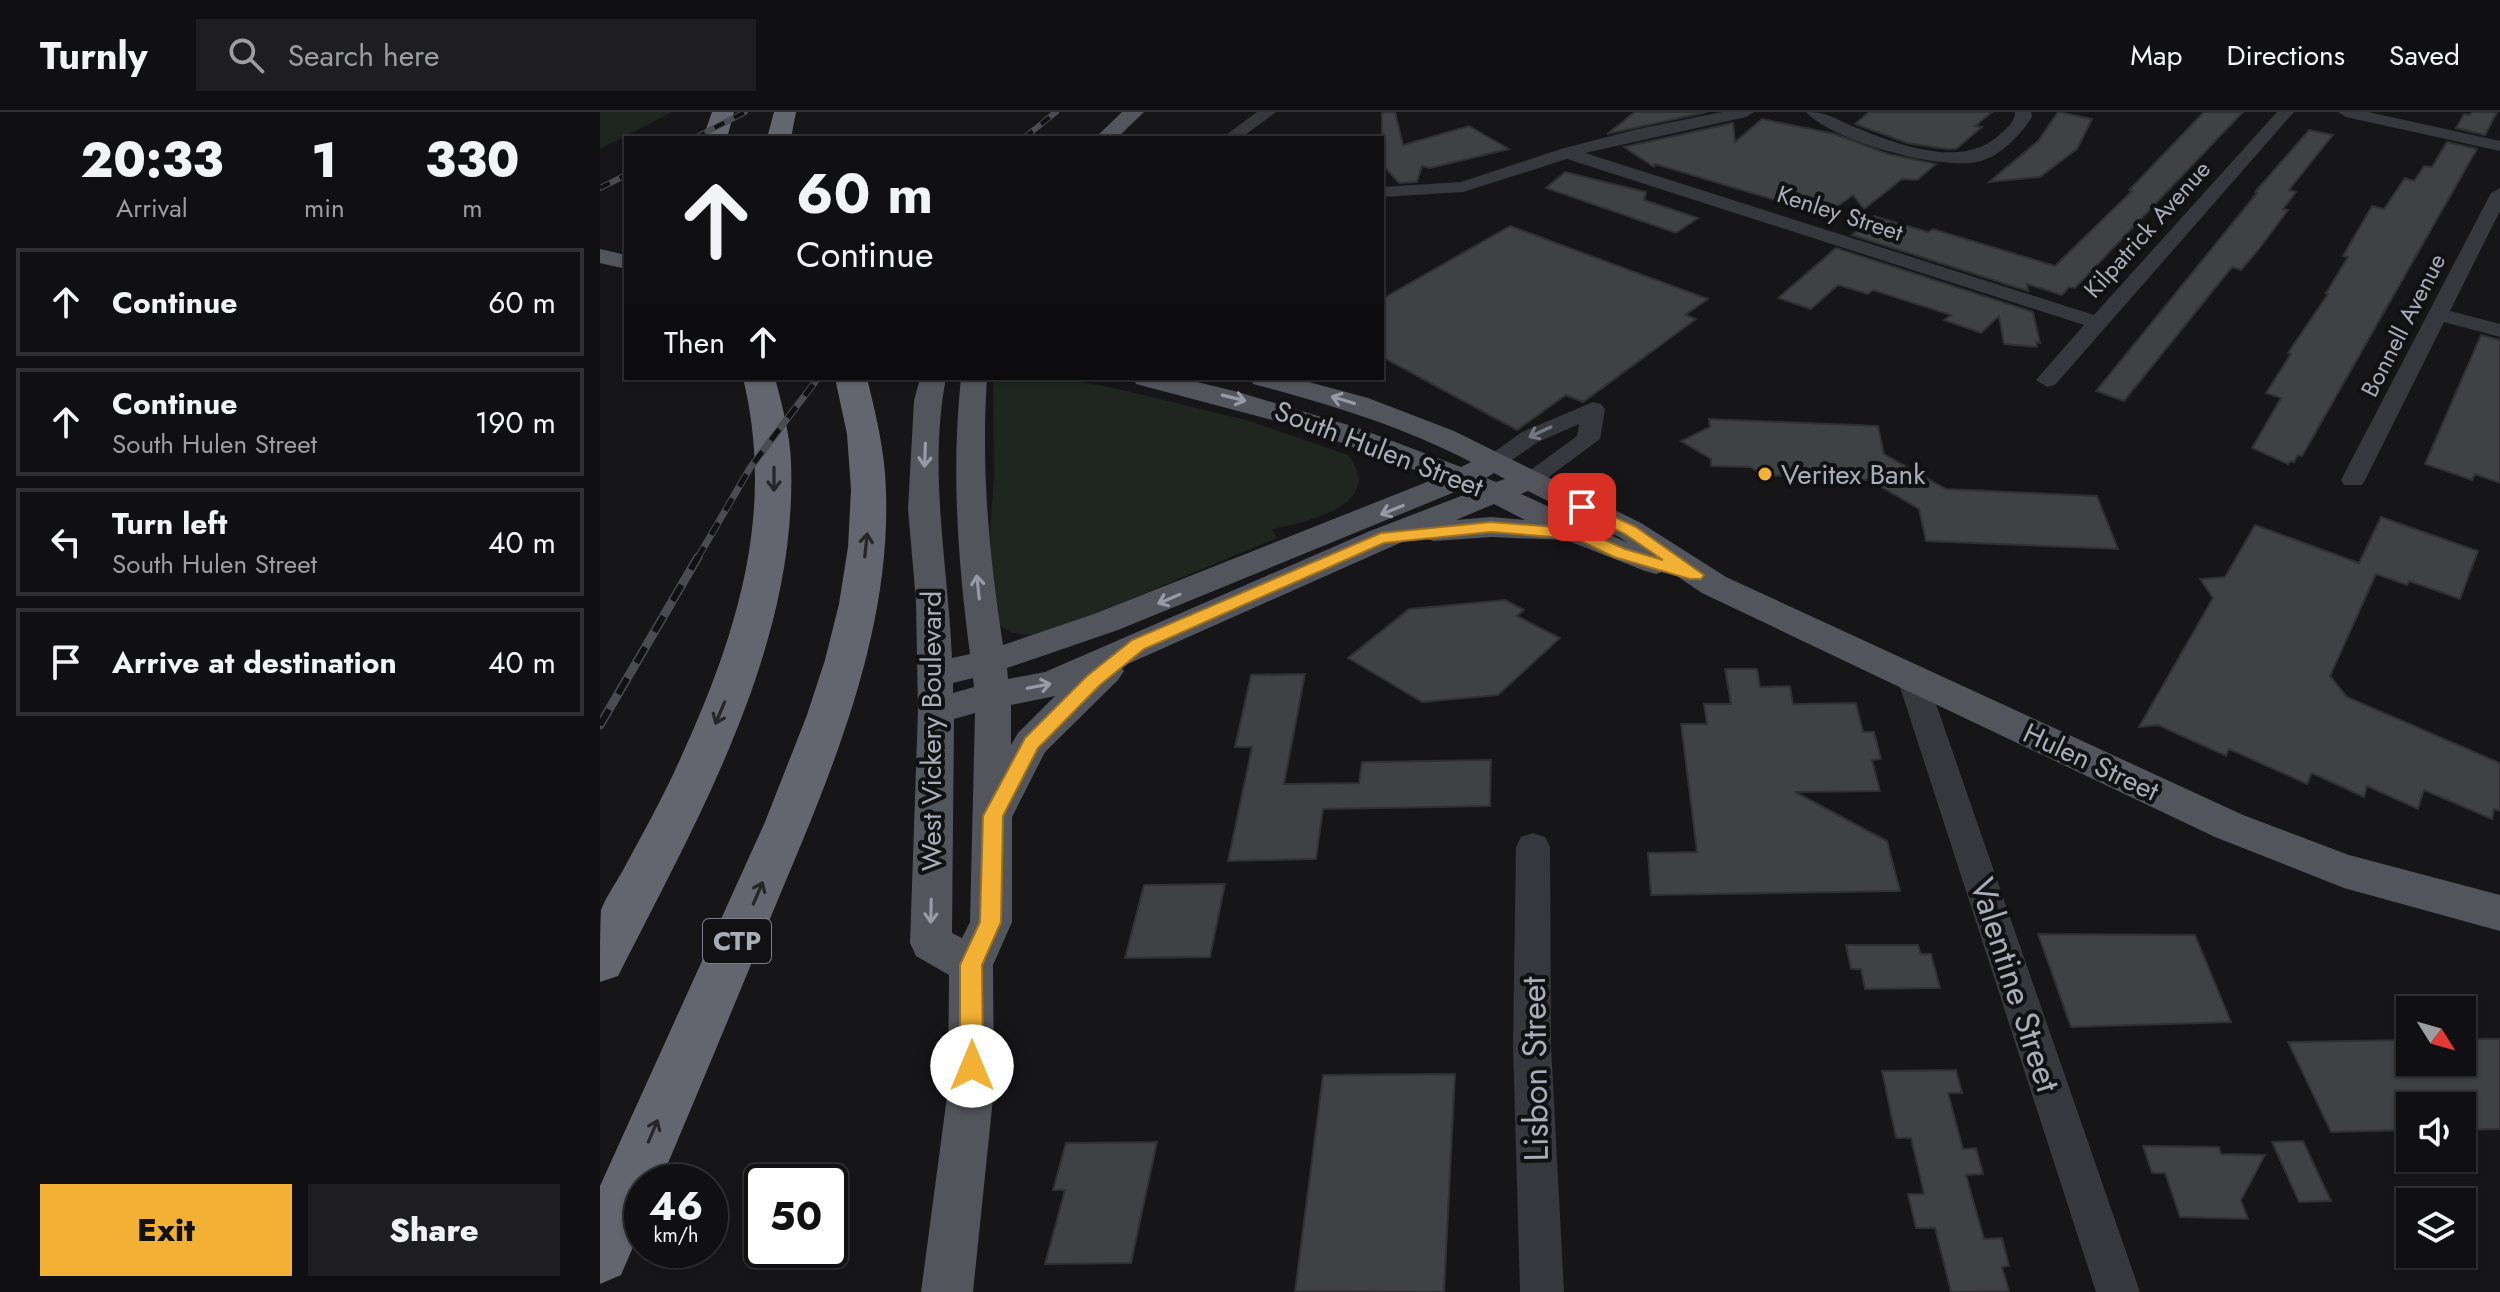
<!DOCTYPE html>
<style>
body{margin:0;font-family:Jost,sans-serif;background:#1e1e20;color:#f1f3f6;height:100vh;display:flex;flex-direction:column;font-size:30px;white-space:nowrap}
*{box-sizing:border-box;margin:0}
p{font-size:26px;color:#9c9d9f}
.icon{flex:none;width:44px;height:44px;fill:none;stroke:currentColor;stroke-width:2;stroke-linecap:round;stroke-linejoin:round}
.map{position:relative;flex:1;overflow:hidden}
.panel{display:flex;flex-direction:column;background:#101012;width:600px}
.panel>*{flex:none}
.top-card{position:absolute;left:24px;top:24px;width:760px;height:244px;border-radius:0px;box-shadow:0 2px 6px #0004,0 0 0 2px #303032;background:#101012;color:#f1f3f6;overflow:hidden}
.needle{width:52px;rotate:127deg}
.controls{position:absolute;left:1796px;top:884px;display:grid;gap:16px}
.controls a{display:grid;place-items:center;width:80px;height:80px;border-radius:0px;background:#101012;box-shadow:0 2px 6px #0004,0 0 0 2px #303032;font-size:40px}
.speed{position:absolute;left:24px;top:1052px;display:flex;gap:16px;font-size:40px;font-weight:700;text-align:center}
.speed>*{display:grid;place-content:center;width:104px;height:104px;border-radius:50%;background:#101012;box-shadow:0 2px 6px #0004,0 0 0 2px #303032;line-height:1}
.speed small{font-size:20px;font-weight:400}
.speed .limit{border:4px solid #111;border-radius:12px;background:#fff;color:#111}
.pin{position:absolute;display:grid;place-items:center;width:68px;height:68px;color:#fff;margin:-34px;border-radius:16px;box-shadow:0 4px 12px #0006}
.me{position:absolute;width:88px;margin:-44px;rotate:0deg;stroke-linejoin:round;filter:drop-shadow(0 0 6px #0008)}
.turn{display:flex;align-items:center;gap:28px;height:168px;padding:0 40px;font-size:36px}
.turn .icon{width:104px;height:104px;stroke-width:2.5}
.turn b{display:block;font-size:56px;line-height:68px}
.then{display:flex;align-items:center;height:76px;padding:0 40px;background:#0003;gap:16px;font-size:30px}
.eta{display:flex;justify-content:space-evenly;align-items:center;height:136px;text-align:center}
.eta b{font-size:48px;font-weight:800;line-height:56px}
.cta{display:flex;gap:16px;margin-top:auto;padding:16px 40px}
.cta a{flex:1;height:92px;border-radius:0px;background:#f2b134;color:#111;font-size:32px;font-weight:800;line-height:92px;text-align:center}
.cta a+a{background:#1e1e20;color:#f1f3f6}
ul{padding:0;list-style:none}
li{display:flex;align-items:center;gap:24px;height:108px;margin:0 16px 12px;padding:0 24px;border:4px solid #303032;border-radius:0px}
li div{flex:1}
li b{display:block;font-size:30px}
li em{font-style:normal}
header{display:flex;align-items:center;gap:48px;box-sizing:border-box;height:112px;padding:0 40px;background:#101012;border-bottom:2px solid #303032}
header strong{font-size:38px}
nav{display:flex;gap:44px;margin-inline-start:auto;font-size:28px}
.search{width:560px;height:72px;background:#1e1e20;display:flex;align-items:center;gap:20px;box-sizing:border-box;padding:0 28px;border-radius:0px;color:#9c9d9f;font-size:30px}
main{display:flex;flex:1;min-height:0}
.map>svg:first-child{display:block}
.green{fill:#1e261f}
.building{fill:#404145;stroke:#303034;stroke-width:2}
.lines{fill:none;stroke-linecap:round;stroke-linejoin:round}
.minor{fill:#37383d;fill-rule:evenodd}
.major{fill:#53555c;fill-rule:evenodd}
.highway{fill:#63666e;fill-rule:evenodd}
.rail-far2-casing{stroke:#4a4c52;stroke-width:6}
.rail-far1-casing{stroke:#4a4c52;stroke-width:7}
.rail-casing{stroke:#4a4c52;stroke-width:9}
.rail-far2{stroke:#111113;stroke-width:4;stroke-dasharray:11;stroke-linecap:butt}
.rail-far1{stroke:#111113;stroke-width:5;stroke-dasharray:14;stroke-linecap:butt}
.rail{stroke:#111113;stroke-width:6;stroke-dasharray:18;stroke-linecap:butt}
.oneway{stroke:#979ba6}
.oneway2{stroke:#757881}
.oneway3{stroke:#26262a}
.route{fill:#f2b134;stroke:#9d7322;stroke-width:2}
.poi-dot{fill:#f2b134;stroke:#111113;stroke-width:3}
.labels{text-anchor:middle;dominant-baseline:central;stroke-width:8;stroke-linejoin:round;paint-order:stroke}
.far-street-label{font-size:24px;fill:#a8adb8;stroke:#111113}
.shield{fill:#111113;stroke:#7b7e86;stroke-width:2}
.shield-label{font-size:26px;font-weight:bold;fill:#a8adb8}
.street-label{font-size:28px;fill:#a8adb8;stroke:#111113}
.poi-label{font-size:28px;fill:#a8adb8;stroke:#111113;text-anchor:start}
.near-street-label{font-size:34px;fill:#a8adb8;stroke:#111113}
</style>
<header>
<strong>Turnly</strong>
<div class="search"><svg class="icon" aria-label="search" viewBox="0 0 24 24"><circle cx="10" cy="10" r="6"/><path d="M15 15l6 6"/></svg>Search here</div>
<nav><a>Map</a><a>Directions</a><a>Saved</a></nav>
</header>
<main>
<section class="panel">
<div class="eta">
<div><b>20:33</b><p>Arrival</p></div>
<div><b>1</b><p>min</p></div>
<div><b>330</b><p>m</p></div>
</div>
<ul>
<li><svg class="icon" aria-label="ahead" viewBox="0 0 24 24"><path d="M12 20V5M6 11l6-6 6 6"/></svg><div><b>Continue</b></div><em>60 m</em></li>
<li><svg class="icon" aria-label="ahead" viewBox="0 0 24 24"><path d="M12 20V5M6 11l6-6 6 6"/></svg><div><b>Continue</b><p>South Hulen Street</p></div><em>190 m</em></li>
<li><svg class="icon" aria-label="left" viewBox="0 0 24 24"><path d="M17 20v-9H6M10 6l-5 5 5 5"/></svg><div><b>Turn left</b><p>South Hulen Street</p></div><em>40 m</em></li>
<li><svg class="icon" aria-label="arrive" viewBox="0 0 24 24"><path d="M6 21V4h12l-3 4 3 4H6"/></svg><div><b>Arrive at destination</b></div><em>40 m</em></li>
</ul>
<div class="cta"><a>Exit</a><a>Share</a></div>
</section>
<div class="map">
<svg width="1900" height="1180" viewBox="0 0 1900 1180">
<rect width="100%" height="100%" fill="#161618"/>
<g class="green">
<polygon points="0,0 72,0 0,37"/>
<path d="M393 266H464L527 279 650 309 748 343C788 393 704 411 672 417L677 426 483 507 435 523 411 521 398 512 389 434 394 364Z"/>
</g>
<g class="building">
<polygon points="782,0 795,0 803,33 869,14 909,37 830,56 822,54 817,70 799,71 782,52"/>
<polygon points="1035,0 1107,0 1007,22"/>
<polygon points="1269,0 1392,0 1375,14 1382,15 1356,37 1346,37 1307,31 1255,12"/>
<polygon points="1458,0 1492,7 1477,37 1440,65 1389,70 1438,29"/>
<polygon points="1604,0 1643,0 1475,176 1469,175 1462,183 1427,172 1428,179 1252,123 1274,104 1328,120 1333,117 1455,154 1532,79 1529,78"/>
<polygon points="1872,0 1897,0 1885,23 1856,16 1864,2 1870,3"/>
<polygon points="1162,7 1235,22 1288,42 1336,52 1317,68 1302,67 1264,97 1253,83 1225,103 1055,52 1054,55 1024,35 1133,11 1135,30"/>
<polygon points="1709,18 1733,23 1689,78 1696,80 1683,97 1688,98 1659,137 1641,158 1632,155 1524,289 1496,279 1657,81 1655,80"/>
<polygon points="1847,30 1877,37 1702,344 1698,343 1694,350 1690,349 1688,352 1652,336 1681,286 1666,281 1691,242 1688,241 1728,182 1726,181 1748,145 1743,144 1772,94 1784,97 1805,66 1814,69 1824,54 1832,55"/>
<polygon points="965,60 1046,80 1044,88 1098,106 1076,121 946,76"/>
<polygon points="910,114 1108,187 1085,203 1096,207 983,290 966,283 917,318 782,245 782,187"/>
<polygon points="1236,136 1433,200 1440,231 1436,230 1437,235 1404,232 1399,204 1381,221 1344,208 1351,203 1273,178 1268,182 1238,173 1211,197 1178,186"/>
<polygon points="1881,223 1900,228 1900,371 1875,362 1872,368 1825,352"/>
<polygon points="1109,307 1278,314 1284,342 1346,377 1497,384 1518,437 1326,429 1319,397 1269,368 1163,363 1150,355 1111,354 1111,347 1081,329 1110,315"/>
<polygon points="1781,405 1878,439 1860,487 1809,469 1807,473 1776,462 1730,564 1747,585 1900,651 1900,699 1894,697 1892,707 1824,678 1818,697 1767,674 1764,685 1712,661 1707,672 1629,637 1626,644 1558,613 1539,615 1613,486 1600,467 1625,465 1655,413 1759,451"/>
<polygon points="905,488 924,498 917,504 960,526 898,583 822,590 748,546 809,497"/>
<polygon points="1125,557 1157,557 1160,575 1190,574 1193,592 1256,591 1263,620 1274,620 1281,647 1272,648 1280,679 1195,680 1287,729 1300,779 1051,783 1048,741 1097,740 1081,612 1107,612 1104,592 1131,592"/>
<polygon points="705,562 684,672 759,671 762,650 891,648 890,694 723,697 716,747 628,749 652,635 635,635 651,563"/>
<polygon points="625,772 610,845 525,846 544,773"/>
<polygon points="1438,822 1595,823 1631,910 1471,915"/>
<polygon points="1246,833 1318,833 1321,842 1331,842 1340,876 1265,877 1261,857 1251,857"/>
<polygon points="1862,927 1900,927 1900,1017 1862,1018 1862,994 1810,994 1810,1018 1731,1020 1688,930 1810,928 1810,950 1862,950"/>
<polygon points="1356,958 1362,981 1348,981 1363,1037 1376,1036 1383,1062 1366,1063 1384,1127 1402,1126 1409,1154 1402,1155 1409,1179 1351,1180 1335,1116 1316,1116 1308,1082 1324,1082 1311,1026 1296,1026 1282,959"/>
<polygon points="855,962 844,1180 695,1179 723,963"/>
<polygon points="1703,1029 1731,1089 1699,1090 1672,1030"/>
<polygon points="557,1030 531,1151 445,1152 465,1078 453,1078 466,1031"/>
<polygon points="1543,1034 1619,1035 1621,1042 1665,1043 1641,1088 1648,1107 1580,1105 1565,1061 1552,1061"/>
</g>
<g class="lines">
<g class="minor">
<polygon points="657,0 676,0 641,26 622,26"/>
<polygon points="1122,0 1154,0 1146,5 985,41 1494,203 1677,0 1694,0 1455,273 1447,275 1436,268 1484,213 967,47 863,80 782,85 782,75 861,70 961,37 1038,17"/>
<path d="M1206 0C1227 0 1234 6 1252 14 1294 31 1360 58 1398 24 1406 17 1415 10 1415 0H1431L1432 5C1420 23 1403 42 1381 49 1344 60 1232 29 1206 0Z"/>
<polygon points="1738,0 1768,0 1900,29 1900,39 1746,5"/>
<polygon points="1900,76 1900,99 1850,199 1900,212 1900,225 1844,210 1765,368 1762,373 1744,373 1741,368 1891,81"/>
<polygon points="993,290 1001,292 1005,297 1000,327 938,373 920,373 917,368 977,324 979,312 938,330 900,356 882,356 879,351 922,320"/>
<polygon points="1312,555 1322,559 1327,566 1540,1180 1496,1180 1297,566 1302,559"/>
<polygon points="933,721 945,725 950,735 951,933 964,1180 920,1180 913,933 916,735 921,725"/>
</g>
<g class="major">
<polygon points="522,0 544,0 517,26 495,26"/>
<polygon points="0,137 26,143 26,157 0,151"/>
<path d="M320 266H346C328 359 348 453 352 546L370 542C358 450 351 359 361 266H387C381 356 389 444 403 533L494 502 837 366 698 315 536 272 533 266H581L638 280 758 316 861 355 871 350C801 314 729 292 653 272L650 266H694L768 286 854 319 1041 411 1126 465 1643 703 1749 743 1900 783V819L1744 776 1615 725 1102 481 1068 458 1056 462 1045 459 966 428 891 425 834 429 823 426 820 422 521 555 524 559 518 568 445 640 412 705V810L393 853 394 977 373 1180H321L348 977 349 863 316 844 310 831 318 599 316 489 308 397 314 289ZM894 361 905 367 896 370 886 366ZM862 377 869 381 770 419 445 560 408 567 407 556 518 518ZM928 379 1019 425 1028 431 921 382ZM894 392 925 408 891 405 856 408ZM373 566 374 575 353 581V571ZM455 584 418 621 411 633V593ZM375 601 370 810 362 826 352 821 354 607Z"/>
</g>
<g class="highway">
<polygon points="112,0 134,0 127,26 103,26"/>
<polygon points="174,0 196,0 191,26 167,26"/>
<path d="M143 266H175C182 293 190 322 191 350 198 534 99 704 18 864L0 870C0 852 0 814 1 798 6 785 15 772 22 760 38 730 55 700 70 669 131 539 178 411 143 266Z"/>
<path d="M235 266H267C276 303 285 340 286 379 291 527 228 668 172 802 135 891 98 981 60 1070H42V1114L21 1163 0 1172V1074L165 710 207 603 225 548 239 492 248 435 251 378 247 322Z"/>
</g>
<g class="rail-far2-casing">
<g id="rail-far2">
<polyline points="95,26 145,0"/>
<polyline points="424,26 456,0"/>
<polyline points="0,76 26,63"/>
</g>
</g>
<g class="rail-far1-casing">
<polyline id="rail-far1" points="97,447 150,356 218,266"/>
</g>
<g class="rail-casing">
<polyline id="rail" points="0,613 98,445"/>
</g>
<use href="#rail-far2" class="rail-far2"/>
<use href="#rail-far1" class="rail-far1"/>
<use href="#rail" class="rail"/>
</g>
<defs><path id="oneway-shaft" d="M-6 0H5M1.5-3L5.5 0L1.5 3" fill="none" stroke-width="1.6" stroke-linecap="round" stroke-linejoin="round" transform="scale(2)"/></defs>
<g class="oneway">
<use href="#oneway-shaft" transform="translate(634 286) rotate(14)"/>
<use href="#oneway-shaft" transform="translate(743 288) rotate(-163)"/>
<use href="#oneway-shaft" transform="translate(325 343) rotate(92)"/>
<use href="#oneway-shaft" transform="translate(792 398) rotate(158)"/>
<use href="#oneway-shaft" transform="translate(378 475) rotate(-96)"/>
<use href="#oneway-shaft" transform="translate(569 487) rotate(157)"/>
<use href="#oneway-shaft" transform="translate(439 574) rotate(-11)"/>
<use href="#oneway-shaft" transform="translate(331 799) rotate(91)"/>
</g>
<use class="oneway2" href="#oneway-shaft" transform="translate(940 320) rotate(155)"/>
<g class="oneway3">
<use href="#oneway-shaft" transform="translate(174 367) rotate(90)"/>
<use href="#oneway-shaft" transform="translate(266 433) rotate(-84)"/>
<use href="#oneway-shaft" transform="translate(120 601) rotate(113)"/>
<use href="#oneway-shaft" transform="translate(158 781) rotate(-67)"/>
<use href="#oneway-shaft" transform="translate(53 1019) rotate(-67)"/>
</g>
<polygon class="route" points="982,390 1036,415 1104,463 1101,467 1090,467 1014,445 977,427 891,420 784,431 544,537 500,573 438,636 403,704 401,810 382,853 383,954 380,962 372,965 363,962 360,954 360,853 380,810 383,704 425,626 487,564 532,528 781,421 891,410 980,417 1025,437 1063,448 1025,422 977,398 975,395"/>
<circle class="poi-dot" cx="1165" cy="362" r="8"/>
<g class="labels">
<g class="far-street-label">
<text transform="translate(1240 101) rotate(18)">Kenley Street</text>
<text transform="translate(1547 117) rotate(-48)">Kilpatrick Avenue</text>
<text transform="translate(1803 213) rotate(-63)">Bonnell Avenue</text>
</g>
<rect class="shield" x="103" y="807" width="68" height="44" rx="6"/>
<g class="shield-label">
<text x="137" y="829">CTP</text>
</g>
<g class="street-label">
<text transform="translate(779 337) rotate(21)">South Hulen Street</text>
<text transform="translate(331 619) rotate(-90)">West Vickery Boulevard</text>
<text transform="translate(1491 650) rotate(25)">Hulen Street</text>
</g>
<g class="poi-label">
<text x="1181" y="362">Veritex Bank</text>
</g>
<g class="near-street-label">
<text transform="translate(1415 873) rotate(72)">Valentine Street</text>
<text transform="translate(935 957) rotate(-91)">Lisbon Street</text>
</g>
</g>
</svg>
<div class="controls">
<a><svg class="needle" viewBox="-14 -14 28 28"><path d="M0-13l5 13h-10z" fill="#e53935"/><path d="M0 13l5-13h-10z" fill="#9c9d9f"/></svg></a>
<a><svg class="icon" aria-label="sound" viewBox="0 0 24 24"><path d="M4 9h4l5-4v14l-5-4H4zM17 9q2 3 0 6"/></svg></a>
<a><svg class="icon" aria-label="layers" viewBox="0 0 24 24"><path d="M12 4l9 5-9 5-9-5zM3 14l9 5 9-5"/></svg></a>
</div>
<div class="speed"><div>46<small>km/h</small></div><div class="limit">50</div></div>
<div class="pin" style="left:982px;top:395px;background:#d93025"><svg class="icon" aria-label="arrive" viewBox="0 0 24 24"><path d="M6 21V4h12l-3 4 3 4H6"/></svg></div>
<svg class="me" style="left:372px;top:954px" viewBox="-20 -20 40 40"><circle r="19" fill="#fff"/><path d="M0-13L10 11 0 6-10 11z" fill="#f2b134"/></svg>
<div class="top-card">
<div class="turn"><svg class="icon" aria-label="ahead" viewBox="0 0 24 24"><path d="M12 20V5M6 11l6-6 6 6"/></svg><div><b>60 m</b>Continue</div></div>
<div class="then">Then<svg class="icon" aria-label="ahead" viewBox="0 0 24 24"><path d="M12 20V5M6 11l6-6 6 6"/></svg></div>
</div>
</div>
</main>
